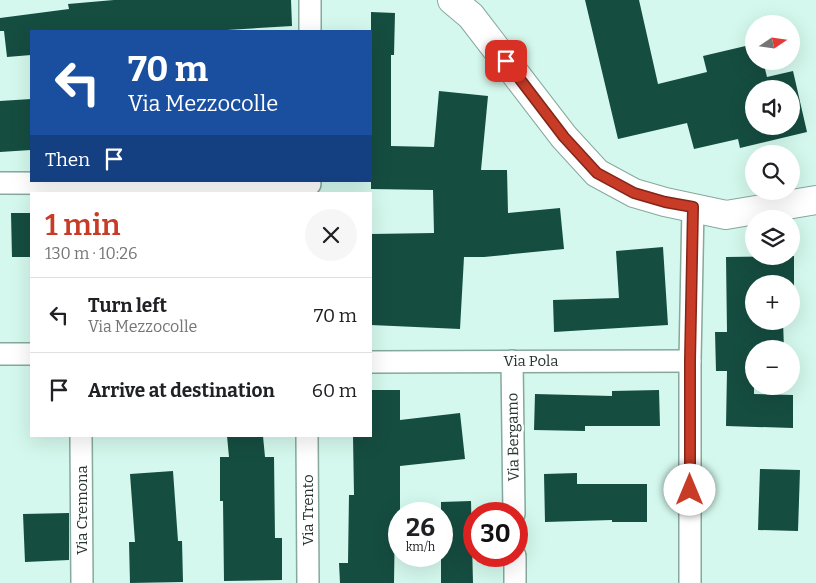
<!DOCTYPE html>
<meta charset="utf-8">
<style>
body{margin:0;font-family:Bitter,serif;background:#f6f6f6;color:#202124;height:100vh;display:flex;flex-direction:column;font-size:19px;white-space:nowrap}
*{box-sizing:border-box;margin:0}
p{font-size:16px;color:#757577}
.icon{flex:none;width:28px;height:28px;fill:none;stroke:currentColor;stroke-width:2;stroke-linecap:round;stroke-linejoin:round}
.map{position:relative;flex:1;overflow:hidden}
.drawer{position:absolute;left:30px;top:192px;width:342px;height:245px;display:flex;flex-direction:column;background:#fff;border-radius:0px;box-shadow:0 5px 20px #0002}
.drawer>*{flex:none}
.hud{position:absolute;left:30px;top:30px;width:342px;height:152px;border-radius:0px;box-shadow:0 5px 20px #0002;background:#1a4fa0;color:#fff;overflow:hidden}
.needle{width:32px;rotate:77deg}
.tools{position:absolute;left:745px;top:15px;display:grid;gap:10px}
.tools a{display:grid;place-items:center;width:55px;height:55px;border-radius:50%;background:#fff;box-shadow:0 5px 20px #0002;font-size:25px}
.speed{position:absolute;left:388px;top:502px;display:flex;gap:10px;font-size:25px;font-weight:700;text-align:center}
.speed>*{display:grid;place-content:center;width:65px;height:65px;border-radius:50%;background:#fff;box-shadow:0 5px 20px #0002;line-height:1}
.speed small{font-size:12px;font-weight:400}
.speed .limit{border:8px solid #d22;background:#fff;color:#111}
.pin{position:absolute;display:grid;place-items:center;width:42px;height:42px;color:#fff;margin:-21px;border-radius:10px;box-shadow:0 2px 8px #0006}
.me{position:absolute;width:55px;margin:-28px;rotate:0deg;stroke-linejoin:round;filter:drop-shadow(0 0 4px #0008)}
.turn{display:flex;align-items:center;gap:18px;height:105px;padding:0 15px;font-size:22px}
.turn .icon{width:65px;height:65px;stroke-width:2.5}
.turn b{display:block;font-size:35px;line-height:42px}
.then{display:flex;align-items:center;height:48px;padding:0 15px;background:#0003;gap:10px;font-size:19px}
.round{display:grid;place-items:center;flex:none;width:52px;height:52px;border-radius:26px;background:#f6f6f6}
.overview{display:flex;align-items:center;justify-content:space-between;height:85px;padding:0 15px}
h1{font-size:30px;font-weight:600;line-height:38px;color:#c73b27}
ul{padding:0;list-style:none}
li{display:flex;align-items:center;gap:15px;height:75px;padding:0 15px;border-top:1px solid #e0e0e0}
li div{flex:1}
li b{display:block;font-size:19px}
li em{font-style:normal}
.map>svg:first-child{display:block}
.building{fill:#164d41;fill-rule:evenodd}
.lines{fill:none;stroke-linecap:round;stroke-linejoin:round}
.street-casing{stroke:#86a89e;stroke-width:24}
.secondary-casing{stroke:#86a89e;stroke-width:30}
.street{stroke:#fff;stroke-width:21}
.secondary{stroke:#fff;stroke-width:28}
.route-casing{stroke:#812619;stroke-width:12}
.route{stroke:#c73b27;stroke-width:9}
.labels{text-anchor:middle;dominant-baseline:central;stroke-width:5;stroke-linejoin:round;paint-order:stroke}
.street-label{font-size:15px;fill:#273531;stroke:#fff}
</style>
<div class="map">
<svg width="816" height="583" viewBox="0 0 816 583">
<rect width="100%" height="100%" fill="#d4f8ed"/>
<g class="building">
<polygon points="114,0 291,0 292,26 210,31 31,31 31,55 7,57 4,31 0,31 0,18 69,9 68,4"/>
<path d="M585 0H639L658 84 707 72 703 56 754 44V61H763L767 77 793 71 807 132 740 148 738 139 694 149 687 123 618 139ZM754 89H791V126H754Z"/>
<polygon points="371,12 395,13 394,55 391,55 391,146 434,147 439,91 488,96 481,170 507,170 508,213 560,208 564,249 484,257 464,257 460,329 371,325 371,234 434,233 433,190 371,189"/>
<polygon points="31,99 31,150 0,152 0,101"/>
<polygon points="11,213 31,213 31,257 12,257"/>
<polygon points="663,247 668,325 554,332 553,300 619,298 616,251"/>
<polygon points="794,256 794,295 791,295 791,284 754,284 754,321 783,321 784,349 754,349 754,394 793,395 793,428 726,426 727,371 716,371 715,332 727,332 726,257"/>
<polygon points="371,390 400,390 400,420 460,413 465,459 400,466 400,514 395,514 394,583 340,583 339,563 348,563 349,495 354,495 353,436 371,436"/>
<polygon points="659,390 660,426 585,426 585,431 534,430 535,394 612,396 612,391"/>
<polygon points="227,436 263,436 265,457 274,457 275,538 282,538 282,580 224,581 223,501 220,501 220,457 229,457"/>
<polygon points="760,469 800,470 798,531 758,530"/>
<polygon points="173,471 178,541 182,541 183,582 130,583 129,542 135,542 130,474"/>
<polygon points="577,473 577,484 647,484 647,522 612,522 612,520 545,522 544,474"/>
<polygon points="471,501 473,583 441,583 441,502"/>
<polygon points="69,513 69,560 25,562 23,514"/>
</g>
<g class="lines">
<g class="street-casing">
<g id="street">
<polyline points="310,31 310,0"/>
<polyline points="0,183 310,184"/>
<polyline points="0,354 31,354"/>
<polyline points="512,361 514,514"/>
<polyline points="371,362 690,361"/>
<polyline points="81,436 82,583"/>
<polyline points="307,436 308,583"/>
<polyline points="515,556 515,583"/>
<polyline points="690,583 690,361 693,207"/>
</g>
</g>
<g class="secondary-casing">
<polyline id="secondary" points="452,0 471,16 564,137 597,173 634,193 665,202 726,215 816,200"/>
</g>
<use href="#street" class="street"/>
<use href="#secondary" class="secondary"/>
</g>
<g class="lines">
<g class="route-casing">
<polyline id="route" points="506,61 564,137 597,173 634,193 665,202 693,207 690,361 690,490"/>
</g>
<use href="#route" class="route"/>
</g>
<g class="labels">
<g class="street-label">
<text x="531" y="361">Via Pola</text>
<text transform="translate(513 437) rotate(-91)">Via Bergamo</text>
<text transform="translate(82 510) rotate(-90)">Via Cremona</text>
<text transform="translate(308 510) rotate(-90)">Via Trento</text>
</g>
</g>
</svg>
<div class="tools">
<a><svg class="needle" viewBox="-14 -14 28 28"><path d="M0-13l5 13h-10z" fill="#e53935"/><path d="M0 13l5-13h-10z" fill="#757577"/></svg></a>
<a><svg class="icon" aria-label="sound" viewBox="0 0 24 24"><path d="M4 9h4l5-4v14l-5-4H4zM17 9q2 3 0 6"/></svg></a>
<a><svg class="icon" aria-label="search" viewBox="0 0 24 24"><circle cx="10" cy="10" r="6"/><path d="M15 15l6 6"/></svg></a>
<a><svg class="icon" aria-label="layers" viewBox="0 0 24 24"><path d="M12 4l9 5-9 5-9-5zM3 14l9 5 9-5"/></svg></a>
<a>+</a>
<a>−</a>
</div>
<div class="speed"><div>26<small>km/h</small></div><div class="limit">30</div></div>
<div class="pin" style="left:506px;top:61px;background:#d93025"><svg class="icon" aria-label="arrive" viewBox="0 0 24 24"><path d="M6 21V4h12l-3 4 3 4H6"/></svg></div>
<svg class="me" style="left:690px;top:490px" viewBox="-20 -20 40 40"><circle r="19" fill="#fff"/><path d="M0-13L10 11 0 6-10 11z" fill="#c73b27"/></svg>
<div class="hud">
<div class="turn"><svg class="icon" aria-label="left" viewBox="0 0 24 24"><path d="M17 20v-9H6M10 6l-5 5 5 5"/></svg><div><b>70 m</b>Via Mezzocolle</div></div>
<div class="then">Then<svg class="icon" aria-label="arrive" viewBox="0 0 24 24"><path d="M6 21V4h12l-3 4 3 4H6"/></svg></div>
</div>
<section class="drawer">
<div class="overview"><div><h1>1 min</h1><p>130 m · 10:26</p></div><a class="round"><svg class="icon" aria-label="close" viewBox="0 0 24 24"><path d="M6 6l12 12M18 6L6 18"/></svg></a></div>
<ul>
<li><svg class="icon" aria-label="left" viewBox="0 0 24 24"><path d="M17 20v-9H6M10 6l-5 5 5 5"/></svg><div><b>Turn left</b><p>Via Mezzocolle</p></div><em>70 m</em></li>
<li><svg class="icon" aria-label="arrive" viewBox="0 0 24 24"><path d="M6 21V4h12l-3 4 3 4H6"/></svg><div><b>Arrive at destination</b></div><em>60 m</em></li>
</ul>
</section>
</div>
